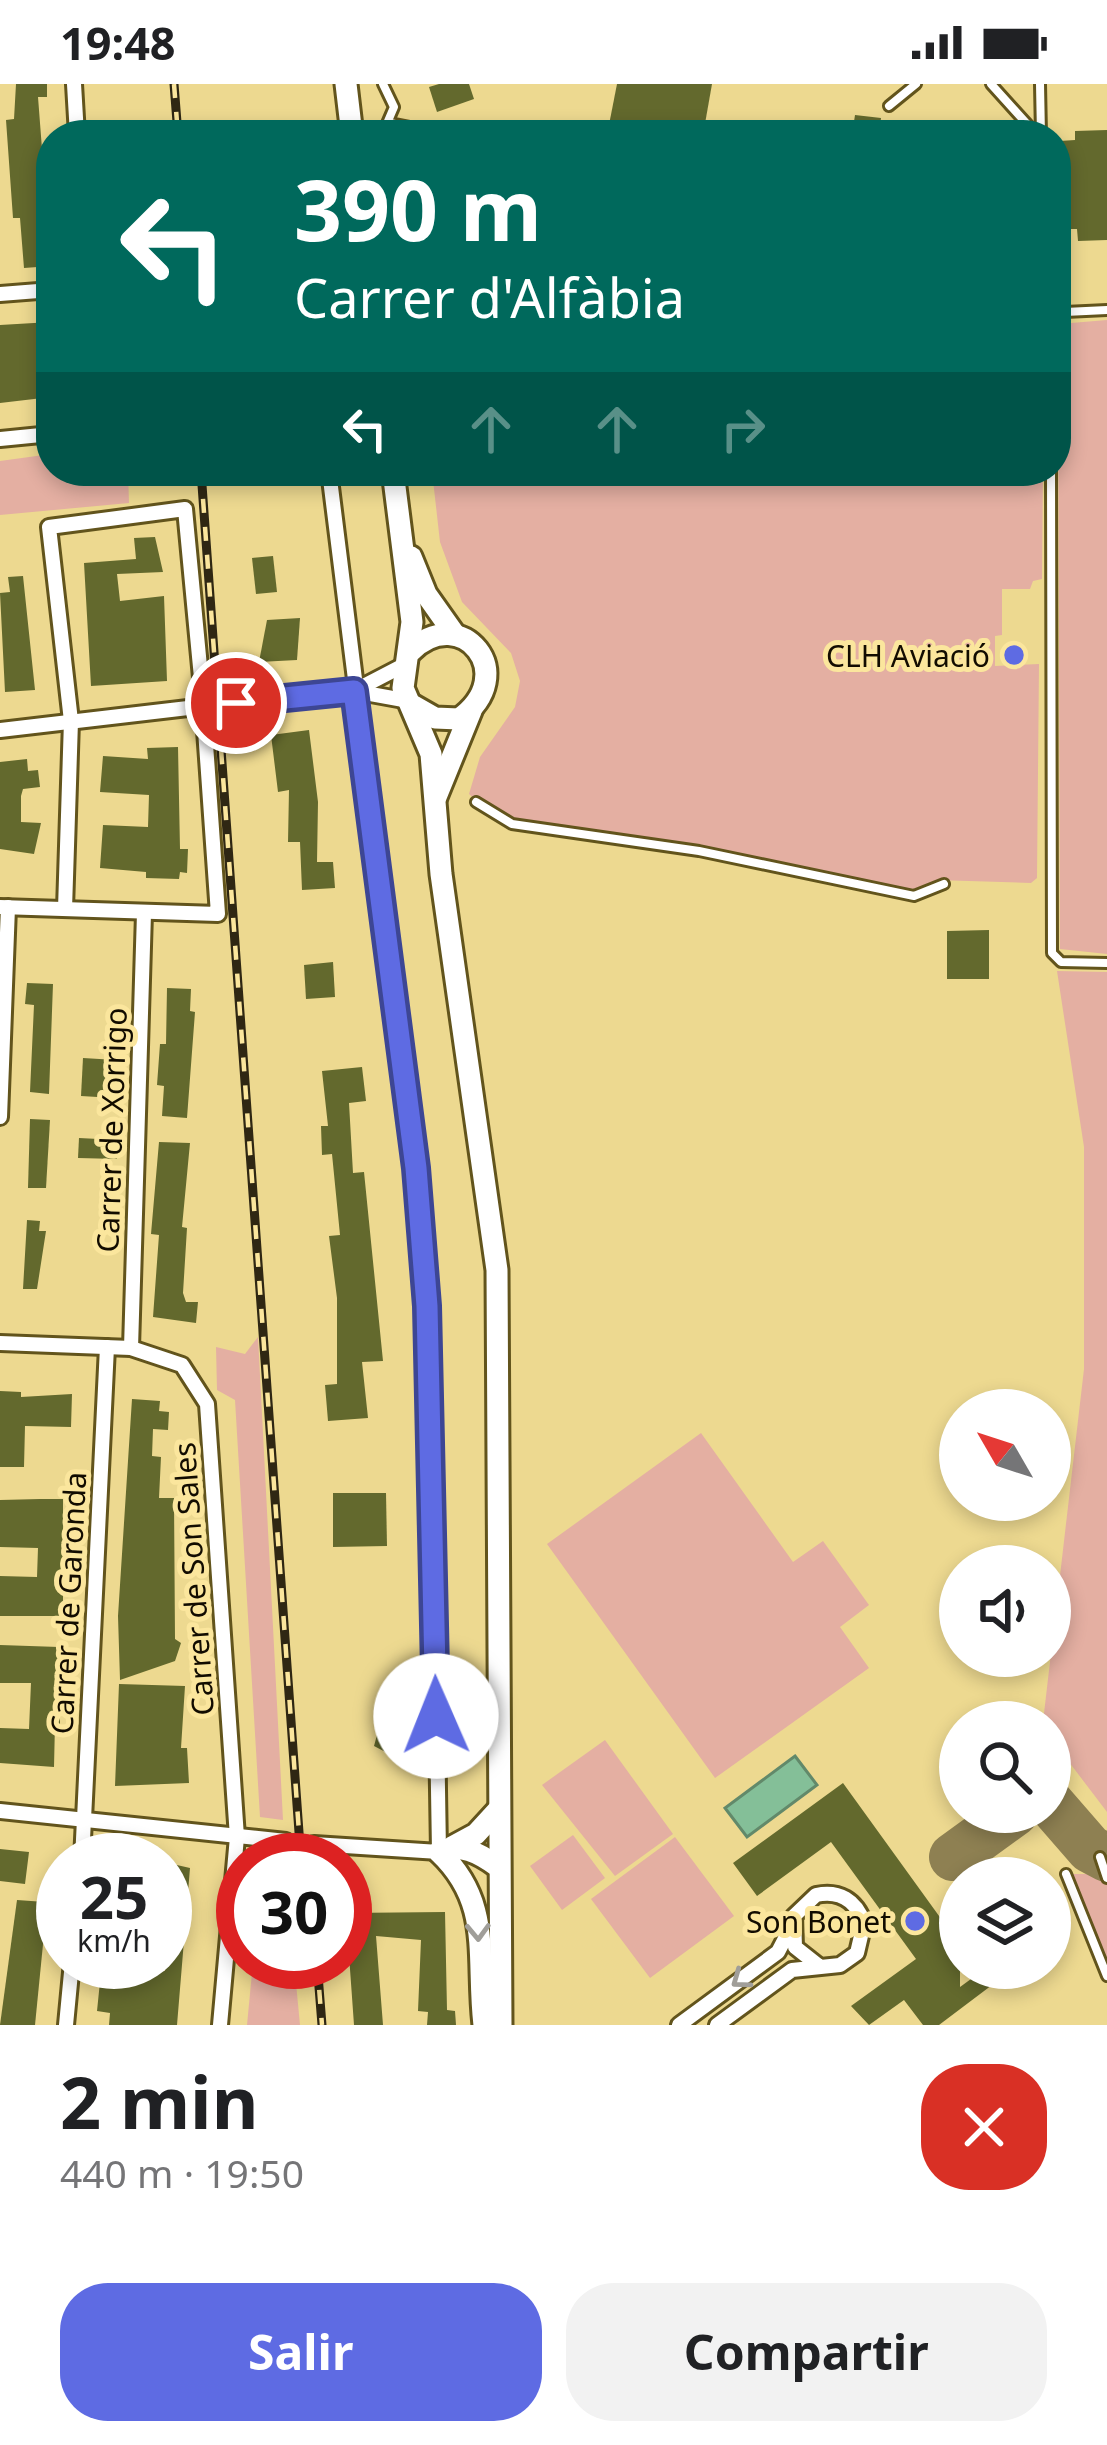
<!DOCTYPE html>
<html lang="es">
<meta charset="utf-8">
<style>
body{margin:0;font-family:"Noto Sans",sans-serif;background:#f2f2f2;color:#202124;height:100vh;display:flex;flex-direction:column;font-size:45px;white-space:nowrap}
*{box-sizing:border-box;margin:0}
p{font-size:39px;color:#757577}
.icon{flex:none;width:66px;height:66px;fill:none;stroke:currentColor;stroke-width:2;stroke-linecap:round;stroke-linejoin:round}
.map{position:relative;height:1941px;overflow:hidden}
.drawer{display:flex;flex-direction:column;background:#fff;flex:1}
.drawer>*{flex:none}
.guide{position:absolute;left:36px;top:36px;width:1035px;height:366px;border-radius:48px;box-shadow:0 6px 18px #0003;background:#00695c;color:#fff;overflow:hidden}
.needle{width:78px;rotate:309deg}
.fabs{position:absolute;left:939px;top:1305px;display:grid;gap:24px}
.fabs a{display:grid;place-items:center;width:132px;height:132px;border-radius:50%;background:#fff;box-shadow:0 6px 18px #0003;font-size:60px}
.speed{position:absolute;left:36px;top:1749px;display:flex;gap:24px;font-size:60px;font-weight:700;text-align:center}
.speed>*{display:grid;place-content:center;width:156px;height:156px;border-radius:50%;background:#fff;box-shadow:0 6px 18px #0003;line-height:1}
.speed small{font-size:30px;font-weight:400}
.speed .limit{border:18px solid #d22;background:#fff;color:#111}
.pin{position:absolute;display:grid;place-items:center;width:102px;height:102px;color:#fff;margin:-51px;border:6px solid #fff;border-radius:50%;box-shadow:0 3px 12px #0007}
.me{position:absolute;width:132px;margin:-66px;rotate:359deg;stroke-linejoin:round;filter:drop-shadow(0 0 9px #0008)}
.turn{display:flex;align-items:center;gap:42px;height:252px;padding:0 60px;font-size:54px}
.turn .icon{width:156px;height:156px;stroke-width:2.5}
.turn b{display:block;font-size:84px;line-height:102px}
.lanes{display:flex;align-items:center;height:114px;padding:0 60px;background:#0003;justify-content:center;gap:60px;direction:ltr}
.lanes .off{opacity:.35}
.round{display:grid;place-items:center;flex:none;width:126px;height:126px;border-radius:48px;background:#f2f2f2}
.overview{display:flex;align-items:center;justify-content:space-between;height:204px;padding:0 60px}
h1{font-size:72px;font-weight:700;line-height:90px}
.primary-button{display:flex;gap:24px;margin-top:auto;padding:24px 60px}
.primary-button a{flex:1;height:138px;border-radius:48px;background:#5e6be3;color:#fff;font-size:48px;font-weight:700;line-height:138px;text-align:center}
.primary-button a+a{background:#f2f2f2;color:#202124}
.status{display:flex;justify-content:space-between;align-items:center;height:84px;padding:0 60px;background:#fff;direction:ltr}
.status svg{height:33px;fill:currentColor}
.map>svg:first-child{display:block}
.green{fill:#e4afa2}
.water{fill:#84bf98;stroke:#62896a;stroke-width:3}
.lines{fill:none;stroke-linecap:round;stroke-linejoin:round}
.taxiway{stroke:#8e8052;stroke-width:48}
.building{fill:#63692d}
.street-tunnel{stroke:#ccba7a;stroke-width:14;stroke-dasharray:14 7;stroke-linecap:butt}
.lane-casing{stroke:#62541c;stroke-width:14}
.street-casing{stroke:#62541c;stroke-width:20}
.primary-casing{stroke:#62541c;stroke-width:27}
.lane{stroke:#fff;stroke-width:8}
.street{stroke:#fff;stroke-width:14}
.primary{stroke:#fff;stroke-width:21}
.rail-casing{stroke:#2f2713;stroke-width:9}
.rail{stroke:#fbe69d;stroke-width:4.5;stroke-dasharray:14;stroke-linecap:butt}
.street-bridge-casing{stroke:#62541c;stroke-width:20;stroke-linecap:butt}
.street-bridge{stroke:#fff;stroke-width:14}
.oneway{stroke:#a09e99}
.route-casing{stroke:#3d4694;stroke-width:30}
.route{stroke:#5e6be3;stroke-width:21}
.poi-dot{fill:#5e6be3;stroke:#fbe69d;stroke-width:4.5}
.labels{text-anchor:middle;dominant-baseline:central;stroke-width:10;stroke-linejoin:round;paint-order:stroke}
.poi-label{font-size:30px;fill:#120c00;stroke:#fbe69d;text-anchor:end}
.street-label{font-size:30px;fill:#120c00;stroke:#fbe69d}
</style>
<div class="status"><b>19:48</b><svg viewBox="0 0 49 12"><path d="M0 12V9h3v3zM5 12V6h3v6zM10 12V3h3v9zM15 12V0h3v12zM26 1h20v11H26zM47 4h2v5h-2z"/></svg></div>
<div class="map">
<svg width="1107" height="1941" viewBox="0 0 1107 1941">
<rect width="100%" height="100%" fill="#edd990"/>
<g class="green">
<polygon points="1107,236 1107,870 1060,865 1058,265 1071,239"/>
<polygon points="51,370 51,387 128,387 129,419 0,431 0,377"/>
<polygon points="432,387 1043,387 1042,495 1033,497 1030,505 1002,505 1002,551 995,552 995,582 1039,580 1037,794 1031,799 936,796 914,808 497,735 469,710 480,673 515,623 520,597 511,569 462,518 440,458"/>
<polygon points="1057,887 1107,888 1107,1728 1050,1653 1050,1638 1043,1638 1084,1285 1084,1063"/>
<polygon points="258,1253 283,1736 260,1733 235,1316 217,1306 216,1263 245,1270"/>
<polygon points="701,1349 793,1478 823,1457 869,1521 840,1543 869,1584 715,1694 547,1460"/>
<polygon points="605,1656 673,1750 615,1792 542,1701"/>
<polygon points="573,1751 605,1794 562,1826 530,1782"/>
<polygon points="675,1753 734,1832 650,1894 591,1815"/>
<polygon points="1066,1790 1107,1790 1107,1895"/>
<polygon points="253,1878 294,1878 300,1941 247,1941"/>
</g>
<polygon class="water" points="795,1672 817,1701 747,1753 725,1724"/>
<g class="lines">
<g class="taxiway">
<polyline points="1050,1719 1090,1765 1107,1774"/>
<polyline points="953,1773 1015,1728"/>
</g>
</g>
<g class="building">
<polygon points="16,0 47,0 47,13 38,13 51,182 24,184 20,134 13,134 6,36 14,35"/>
<polygon points="439,0 469,0 474,15 437,28 429,3"/>
<polygon points="617,0 712,0 703,51 607,51"/>
<polygon points="855,31 881,34 879,51 852,51"/>
<polygon points="1107,46 1107,156 1078,157 1077,145 1062,145 1060,57 1075,56 1075,47"/>
<polygon points="51,238 51,253 36,254 38,287 51,285 51,313 0,319 0,241"/>
<polygon points="155,453 163,488 117,490 120,517 164,512 167,597 91,602 84,479 136,475 134,454"/>
<polygon points="273,472 277,508 256,510 252,474"/>
<polygon points="23,492 35,606 5,608 0,509 10,508 8,493"/>
<polygon points="300,534 297,576 259,578 267,536"/>
<polygon points="309,646 318,718 317,778 333,778 335,804 302,806 300,758 288,758 289,706 278,708 271,651"/>
<polygon points="178,663 180,765 188,765 187,789 180,788 179,795 146,794 146,788 100,784 103,741 148,743 149,711 100,708 103,672 148,675 147,664"/>
<polygon points="27,675 28,687 38,686 40,703 23,705 21,712 21,738 41,739 34,770 0,765 0,678"/>
<polygon points="989,846 989,895 947,895 947,847"/>
<polygon points="333,878 335,913 306,915 304,881"/>
<polygon points="27,899 53,900 49,1010 30,1008 34,921 25,920"/>
<polygon points="167,904 191,905 190,927 195,928 187,1034 162,1032 164,1002 157,1001 160,960 166,960"/>
<polygon points="83,974 116,976 114,1014 81,1012"/>
<polygon points="362,983 366,1017 349,1019 353,1089 364,1088 383,1277 362,1278 368,1334 328,1337 325,1301 337,1300 337,1214 329,1152 340,1151 332,1070 322,1071 321,1042 328,1042 322,987"/>
<polygon points="30,1035 50,1036 46,1104 28,1104"/>
<polygon points="79,1054 118,1056 117,1075 78,1074"/>
<polygon points="159,1058 190,1059 182,1143 187,1144 183,1209 186,1218 198,1218 196,1239 153,1233 159,1151 151,1150"/>
<polygon points="27,1136 40,1137 39,1147 46,1147 37,1205 23,1205"/>
<polygon points="0,1307 21,1308 21,1313 72,1310 71,1343 25,1342 24,1383 0,1383"/>
<polygon points="132,1315 160,1317 159,1327 169,1328 168,1346 153,1345 152,1372 161,1373 159,1414 174,1414 175,1555 181,1559 175,1577 120,1596 118,1532"/>
<polygon points="333,1409 386,1409 387,1462 333,1463"/>
<polygon points="40,1415 63,1415 63,1532 0,1532 0,1492 37,1493 38,1464 0,1463 0,1416"/>
<polygon points="0,1561 59,1563 60,1640 55,1639 54,1683 0,1679 0,1644 29,1645 31,1599 0,1599"/>
<polygon points="119,1600 185,1602 181,1664 187,1664 189,1699 115,1702"/>
<polygon points="390,1603 411,1615 407,1623 418,1629 397,1674 374,1662"/>
<polygon points="843,1699 960,1861 960,1903 982,1887 992,1901 939,1941 923,1941 904,1916 869,1941 851,1922 916,1875 831,1758 757,1812 733,1779"/>
<polygon points="0,1765 29,1768 25,1800 0,1797"/>
<polygon points="168,1779 190,1784 177,1941 109,1941 110,1929 97,1927 102,1878 133,1878 132,1883 165,1887"/>
<polygon points="17,1816 45,1818 46,1830 35,1941 0,1941"/>
<polygon points="445,1828 447,1926 455,1927 456,1941 427,1941 428,1928 418,1927 421,1856 376,1852 383,1941 354,1941 346,1829"/>
</g>
<g class="lines">
<polyline class="street-tunnel" points="193,623 235,619"/>
<g class="lane-casing">
<g id="lane">
<polyline points="991,0 1037,51"/>
<polyline points="1040,0 1041,51"/>
<polyline points="889,22 916,0"/>
<polyline points="390,39 451,51"/>
<polyline points="382,51 394,23 383,0"/>
<polyline points="1056,194 1065,228"/>
<polyline points="1056,242 1065,228 1107,226"/>
<polyline points="1051,387 1052,869 1061,878 1107,879"/>
<polyline points="476,718 512,740 699,767 914,812 944,800"/>
<polyline points="1100,1773 1107,1794"/>
<polyline points="1066,1790 1107,1892"/>
</g>
</g>
<g class="street-casing">
<g id="street">
<polyline points="74,0 77,51"/>
<polyline points="0,210 51,206"/>
<polyline points="0,355 51,350"/>
<polyline points="354,607 404,581"/>
<polyline points="235,619 354,607 409,617"/>
<polyline points="0,646 188,624"/>
<polyline points="0,823 218,830 205,646"/>
<polyline points="65,825 71,637 49,443 185,425 202,604"/>
<polyline points="0,1033 8,823"/>
<polyline points="0,1259 131,1264 182,1281 207,1320 237,1753 220,1941"/>
<polyline points="131,1264 144,829"/>
<polyline points="0,1727 286,1757"/>
<polyline points="314,1760 439,1768 431,1268 416,1084 329,387"/>
<polyline points="82,1776 107,1263"/>
<polyline points="66,1941 72,1878"/>
<polyline points="679,1941 778,1868 791,1843"/>
<path d="M717 1941 792 1886 840 1881 857 1869 864 1839C856 1816 839 1806 816 1811L794 1832 795 1863 819 1882"/>
</g>
</g>
<g class="primary-casing">
<g id="primary">
<polyline points="346,0 352,51"/>
<polyline points="393,387 412,538 403,604 431,670 441,790 497,1186 501,1941"/>
<polyline points="411,473 426,510 455,551"/>
<path d="M411 567C461 518 522 590 459 635L435 634 414 622"/>
<polyline points="436,713 471,627"/>
<polyline points="452,1763 476,1750 498,1726"/>
<path d="M439 1768C493 1819 476 1873 484 1941"/>
<path d="M439 1768C461 1759 479 1769 497 1782"/>
</g>
</g>
<use href="#lane" class="lane"/>
<use href="#street" class="street"/>
<use href="#primary" class="primary"/>
<g class="rail-casing">
<g id="rail">
<polyline points="174,0 178,51"/>
<polyline points="201,387 301,1776"/>
<polyline points="317,1878 322,1941"/>
</g>
</g>
<use href="#rail" class="rail"/>
<g class="street-bridge-casing">
<polyline id="street-bridge" points="202,604 205,646"/>
</g>
<use href="#street-bridge" class="street-bridge"/>
</g>
<defs><path id="oneway-chevron" d="M-2-3.5L2.5 0L-2 3.5" fill="none" stroke-width="1.6" stroke-linecap="round" stroke-linejoin="round" transform="scale(3)"/></defs>
<g class="oneway">
<use href="#oneway-chevron" transform="translate(478 1848) rotate(88)"/>
<use href="#oneway-chevron" transform="translate(740 1896) rotate(144)"/>
</g>
<g class="lines">
<g class="route-casing">
<polyline id="route" points="236,619 354,607 416,1084 427,1222 436,1632"/>
</g>
<use href="#route" class="route"/>
</g>
<g class="poi-dot">
<circle cx="1014" cy="571" r="12"/>
<circle cx="915" cy="1837" r="12"/>
</g>
<g class="labels">
<g class="poi-label">
<text x="990" y="571">CLH Aviació</text>
<text x="891" y="1837">Son Bonet</text>
</g>
<g class="street-label">
<text transform="translate(111 1046) rotate(-88)">Carrer de Xorrigo</text>
<text transform="translate(193 1495) rotate(-94)">Carrer de Son Sales</text>
<text transform="translate(68 1519) rotate(-87)">Carrer de Garonda</text>
</g>
</g>
</svg>
<div class="fabs">
<a><svg class="needle" viewBox="-14 -14 28 28"><path d="M0-13l5 13h-10z" fill="#e53935"/><path d="M0 13l5-13h-10z" fill="#757577"/></svg></a>
<a><svg class="icon" aria-label="sound" viewBox="0 0 24 24"><path d="M4 9h4l5-4v14l-5-4H4zM17 9q2 3 0 6"/></svg></a>
<a><svg class="icon" aria-label="search" viewBox="0 0 24 24"><circle cx="10" cy="10" r="6"/><path d="M15 15l6 6"/></svg></a>
<a><svg class="icon" aria-label="layers" viewBox="0 0 24 24"><path d="M12 4l9 5-9 5-9-5zM3 14l9 5 9-5"/></svg></a>
</div>
<div class="speed"><div>25<small>km/h</small></div><div class="limit">30</div></div>
<div class="pin" style="left:236px;top:619px;background:#d93025"><svg class="icon" aria-label="arrive" viewBox="0 0 24 24"><path d="M6 21V4h12l-3 4 3 4H6"/></svg></div>
<svg class="me" style="left:436px;top:1632px" viewBox="-20 -20 40 40"><circle r="19" fill="#fff"/><path d="M0-13L10 11 0 6-10 11z" fill="#5e6be3"/></svg>
<div class="guide">
<div class="turn"><svg class="icon" aria-label="left" viewBox="0 0 24 24"><path d="M17 20v-9H6M10 6l-5 5 5 5"/></svg><div><b>390 m</b>Carrer d'Alfàbia</div></div>
<div class="lanes"><svg class="icon" aria-label="left" viewBox="0 0 24 24"><path d="M17 20v-9H6M10 6l-5 5 5 5"/></svg><svg class="icon off" aria-label="ahead" viewBox="0 0 24 24"><path d="M12 20V5M6 11l6-6 6 6"/></svg><svg class="icon off" aria-label="ahead" viewBox="0 0 24 24"><path d="M12 20V5M6 11l6-6 6 6"/></svg><svg class="icon off" aria-label="right" viewBox="0 0 24 24"><path d="M7 20v-9h11M14 6l5 5-5 5"/></svg></div>
</div>
</div>
<section class="drawer">
<div class="overview"><div><h1>2 min</h1><p>440 m · 19:50</p></div><a class="round" style="background:#d93025;color:#fff"><svg class="icon" aria-label="close" viewBox="0 0 24 24"><path d="M6 6l12 12M18 6L6 18"/></svg></a></div>
<div class="primary-button"><a>Salir</a><a>Compartir</a></div>
</section>
